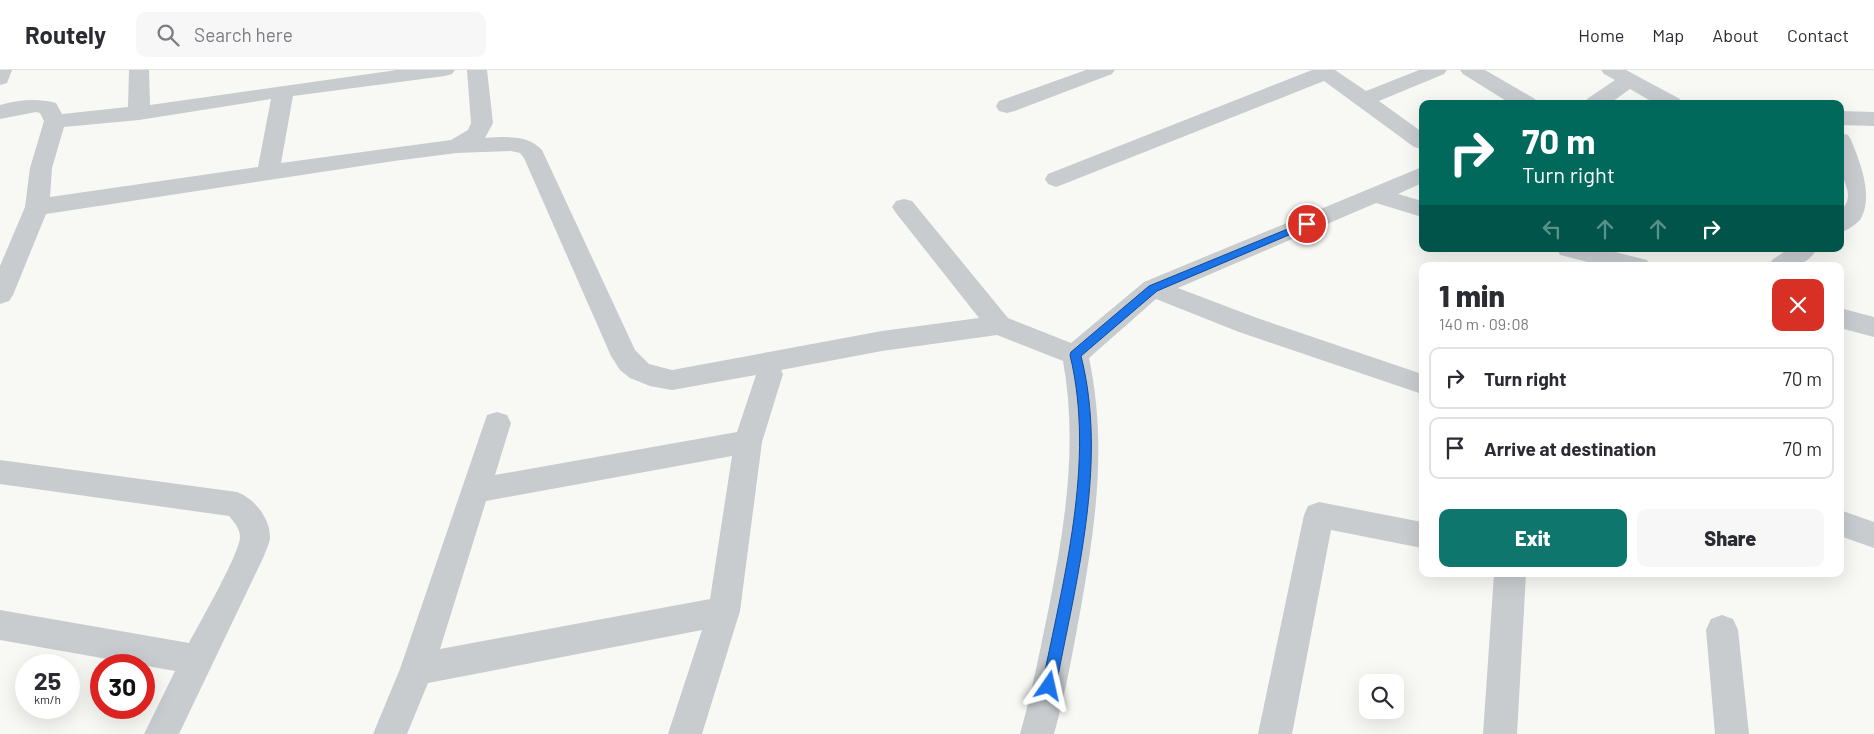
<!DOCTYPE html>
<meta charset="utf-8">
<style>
body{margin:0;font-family:Barlow,sans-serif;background:#f7f7f7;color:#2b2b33;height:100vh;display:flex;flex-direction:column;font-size:19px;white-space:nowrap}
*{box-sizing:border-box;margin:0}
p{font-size:16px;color:#7c7c81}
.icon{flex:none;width:28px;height:28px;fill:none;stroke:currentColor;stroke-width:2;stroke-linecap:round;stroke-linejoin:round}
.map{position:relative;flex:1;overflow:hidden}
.sheet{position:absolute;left:1419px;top:192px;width:425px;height:315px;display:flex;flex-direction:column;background:#fff;border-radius:10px;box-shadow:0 5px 20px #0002}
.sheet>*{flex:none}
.hud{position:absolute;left:1419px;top:30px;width:425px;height:152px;border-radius:10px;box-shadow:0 5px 20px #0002;background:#00695c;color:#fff;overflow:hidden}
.controls{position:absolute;left:1359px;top:604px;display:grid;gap:10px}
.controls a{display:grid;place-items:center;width:45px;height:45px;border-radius:10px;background:#fff;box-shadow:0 5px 20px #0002;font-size:25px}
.speed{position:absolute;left:15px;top:584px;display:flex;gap:10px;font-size:25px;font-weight:700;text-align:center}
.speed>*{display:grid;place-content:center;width:65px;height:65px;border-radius:50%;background:#fff;box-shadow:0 5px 20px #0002;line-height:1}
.speed small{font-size:12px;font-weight:400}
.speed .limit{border:8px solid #d22;background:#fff;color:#111}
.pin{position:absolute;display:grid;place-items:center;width:42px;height:42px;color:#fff;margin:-21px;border:2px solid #fff;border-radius:50%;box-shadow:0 1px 5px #0007}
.me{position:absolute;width:55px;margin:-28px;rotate:11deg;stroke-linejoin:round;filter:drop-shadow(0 0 4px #0008)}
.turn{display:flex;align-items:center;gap:18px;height:105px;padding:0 20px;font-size:22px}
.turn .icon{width:65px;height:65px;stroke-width:2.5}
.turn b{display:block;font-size:35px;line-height:42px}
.lanes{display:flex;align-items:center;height:48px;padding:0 20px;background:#0003;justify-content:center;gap:25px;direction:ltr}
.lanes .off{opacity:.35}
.round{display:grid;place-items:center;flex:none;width:52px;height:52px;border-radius:10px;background:#f7f7f7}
.summary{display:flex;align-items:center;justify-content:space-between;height:85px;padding:0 20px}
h1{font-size:30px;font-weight:800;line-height:38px}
.primary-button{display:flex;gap:10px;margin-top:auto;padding:10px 20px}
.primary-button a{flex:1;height:58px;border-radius:10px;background:#0f766e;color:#fff;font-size:20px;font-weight:800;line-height:58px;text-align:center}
.primary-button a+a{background:#f7f7f7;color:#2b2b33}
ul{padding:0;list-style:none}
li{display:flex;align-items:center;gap:15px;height:62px;margin:0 10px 8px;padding:0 10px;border:2px solid #e1e1e2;border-radius:10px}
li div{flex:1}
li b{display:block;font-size:19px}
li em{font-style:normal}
header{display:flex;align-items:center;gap:30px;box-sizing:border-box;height:70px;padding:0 25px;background:#fff;border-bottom:1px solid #e1e1e2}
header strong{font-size:24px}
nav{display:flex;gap:28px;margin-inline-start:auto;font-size:18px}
.search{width:350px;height:45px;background:#f7f7f7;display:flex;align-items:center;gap:12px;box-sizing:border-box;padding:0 18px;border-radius:10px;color:#7c7c81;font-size:19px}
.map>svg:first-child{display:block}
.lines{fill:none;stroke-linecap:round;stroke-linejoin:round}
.minor{fill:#c8cccf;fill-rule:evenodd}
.route{fill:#1a73e8;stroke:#114b97}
</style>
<header>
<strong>Routely</strong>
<div class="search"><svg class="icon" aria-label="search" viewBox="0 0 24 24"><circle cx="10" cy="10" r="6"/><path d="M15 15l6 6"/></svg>Search here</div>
<nav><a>Home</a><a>Map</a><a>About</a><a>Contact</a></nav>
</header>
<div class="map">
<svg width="1874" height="664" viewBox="0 0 1874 664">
<rect width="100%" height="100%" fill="#f8f8f5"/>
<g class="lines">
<g class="minor">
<polygon points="0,0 12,0 7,13 0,15"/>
<path d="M129 0H149L150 35 397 0H455L452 4 445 6 293 26 281 93 451 70 468 60 471 53 467 0H487L493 53 485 68C505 67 528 64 542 80L635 280 649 294 672 300 882 261 979 248 896 143 892 137 896 131 904 129 912 131 1008 248 1071 273 1144 212 1422 97V113L1398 124 1422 131V147L1376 133 1178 218 1257 248 1422 304V324L1239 262 1156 229 1089 288C1107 373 1096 452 1081 537 1073 580 1066 622 1054 664H1020C1032 622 1040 580 1049 537 1065 455 1078 374 1063 291L997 265 882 281 781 300 783 304 762 372 740 541 702 664H668L702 560 428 613 407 664H373L400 599 487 345 497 342 507 345 511 353 495 405 737 362 756 305 672 320 650 316 630 308 620 300 611 286 524 88 520 83 511 81 457 83 394 91 46 144 13 225 9 231 0 234V196L25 137 30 98 44 51 40 43 36 42 0 49V35C20 30 36 28 56 33L62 44 128 37ZM271 29 258 97 50 127 52 98 64 57 139 50ZM732 386 710 529 440 579 486 431Z"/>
<polygon points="1086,0 1115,0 1112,4 1015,41 1007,43 999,41 996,36 999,31"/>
<polygon points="1312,0 1335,0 1366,21 1419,0 1447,0 1444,4 1379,31 1422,62 1422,79 1414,77 1324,11 1064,114 1056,117 1048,114 1045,109 1048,104"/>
<polygon points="1460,0 1485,0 1535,29 1537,34 1511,34 1463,4"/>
<polygon points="1601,0 1626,0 1680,29 1682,34 1656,34 1630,19 1609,34 1585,34 1587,29 1615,10 1604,4"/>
<polygon points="1840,41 1874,42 1874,56 1840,55"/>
<path d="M1840 63 1848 65 1851 70C1861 94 1874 128 1860 150 1853 156 1849 160 1840 162V141C1857 126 1842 113 1840 96 1839 85 1840 74 1840 63Z"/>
<polygon points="1557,179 1603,179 1647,190 1650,196 1604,196 1560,185"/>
<path d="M1788 179H1817C1805 199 1789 196 1769 196L1772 190Z"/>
<polygon points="1840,238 1874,247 1874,267 1840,258"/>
<path d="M0 390 237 422C254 428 270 448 270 467 270 473 266 480 264 486L179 664H144L175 601 0 570V540L189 573C199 554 240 483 240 467 240 458 234 452 229 446L0 414Z"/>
<polygon points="1319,432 1422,452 1422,478 1331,460 1292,664 1258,664 1304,445 1308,436"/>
<polygon points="1840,440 1874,452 1874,478 1840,466"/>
<polygon points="1494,504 1526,504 1517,664 1483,664"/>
<polygon points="1722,545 1733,549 1738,560 1749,664 1715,664 1706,560 1711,549"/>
</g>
</g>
<path class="route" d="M1307 151 1310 152V156L1157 221 1081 286C1108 392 1076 511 1056 616L1054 621 1049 623 1044 621 1042 616C1063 510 1096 392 1070 285L1071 282 1149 216Z"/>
</svg>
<div class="controls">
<a><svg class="icon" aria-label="search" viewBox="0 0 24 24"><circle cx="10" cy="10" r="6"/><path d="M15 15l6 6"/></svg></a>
</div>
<div class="speed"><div>25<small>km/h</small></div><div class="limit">30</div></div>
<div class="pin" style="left:1307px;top:154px;background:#d93025"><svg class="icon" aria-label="arrive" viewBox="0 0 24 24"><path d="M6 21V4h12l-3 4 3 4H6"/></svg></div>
<svg class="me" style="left:1049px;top:616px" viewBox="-20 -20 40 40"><path d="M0-17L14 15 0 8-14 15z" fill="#1a73e8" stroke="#fff" stroke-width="4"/></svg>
<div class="hud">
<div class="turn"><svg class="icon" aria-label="right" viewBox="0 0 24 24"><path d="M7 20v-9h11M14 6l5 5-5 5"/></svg><div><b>70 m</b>Turn right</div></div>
<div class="lanes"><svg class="icon off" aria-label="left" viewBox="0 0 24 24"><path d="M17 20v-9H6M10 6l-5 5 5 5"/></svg><svg class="icon off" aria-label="ahead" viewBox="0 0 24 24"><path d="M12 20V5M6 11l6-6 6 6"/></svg><svg class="icon off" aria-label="ahead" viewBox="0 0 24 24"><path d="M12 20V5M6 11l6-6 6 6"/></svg><svg class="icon" aria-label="right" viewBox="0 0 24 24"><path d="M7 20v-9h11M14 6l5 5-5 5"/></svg></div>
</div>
<section class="sheet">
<div class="summary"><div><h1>1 min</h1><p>140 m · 09:08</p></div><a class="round" style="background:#d93025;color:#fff"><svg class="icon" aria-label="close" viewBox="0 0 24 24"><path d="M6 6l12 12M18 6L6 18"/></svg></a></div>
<ul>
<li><svg class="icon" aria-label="right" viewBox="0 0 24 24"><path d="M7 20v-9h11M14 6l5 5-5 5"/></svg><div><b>Turn right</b></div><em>70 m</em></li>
<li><svg class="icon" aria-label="arrive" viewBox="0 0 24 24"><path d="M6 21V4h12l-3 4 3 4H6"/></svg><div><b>Arrive at destination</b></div><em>70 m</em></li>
</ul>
<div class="primary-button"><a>Exit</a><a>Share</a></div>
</section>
</div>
